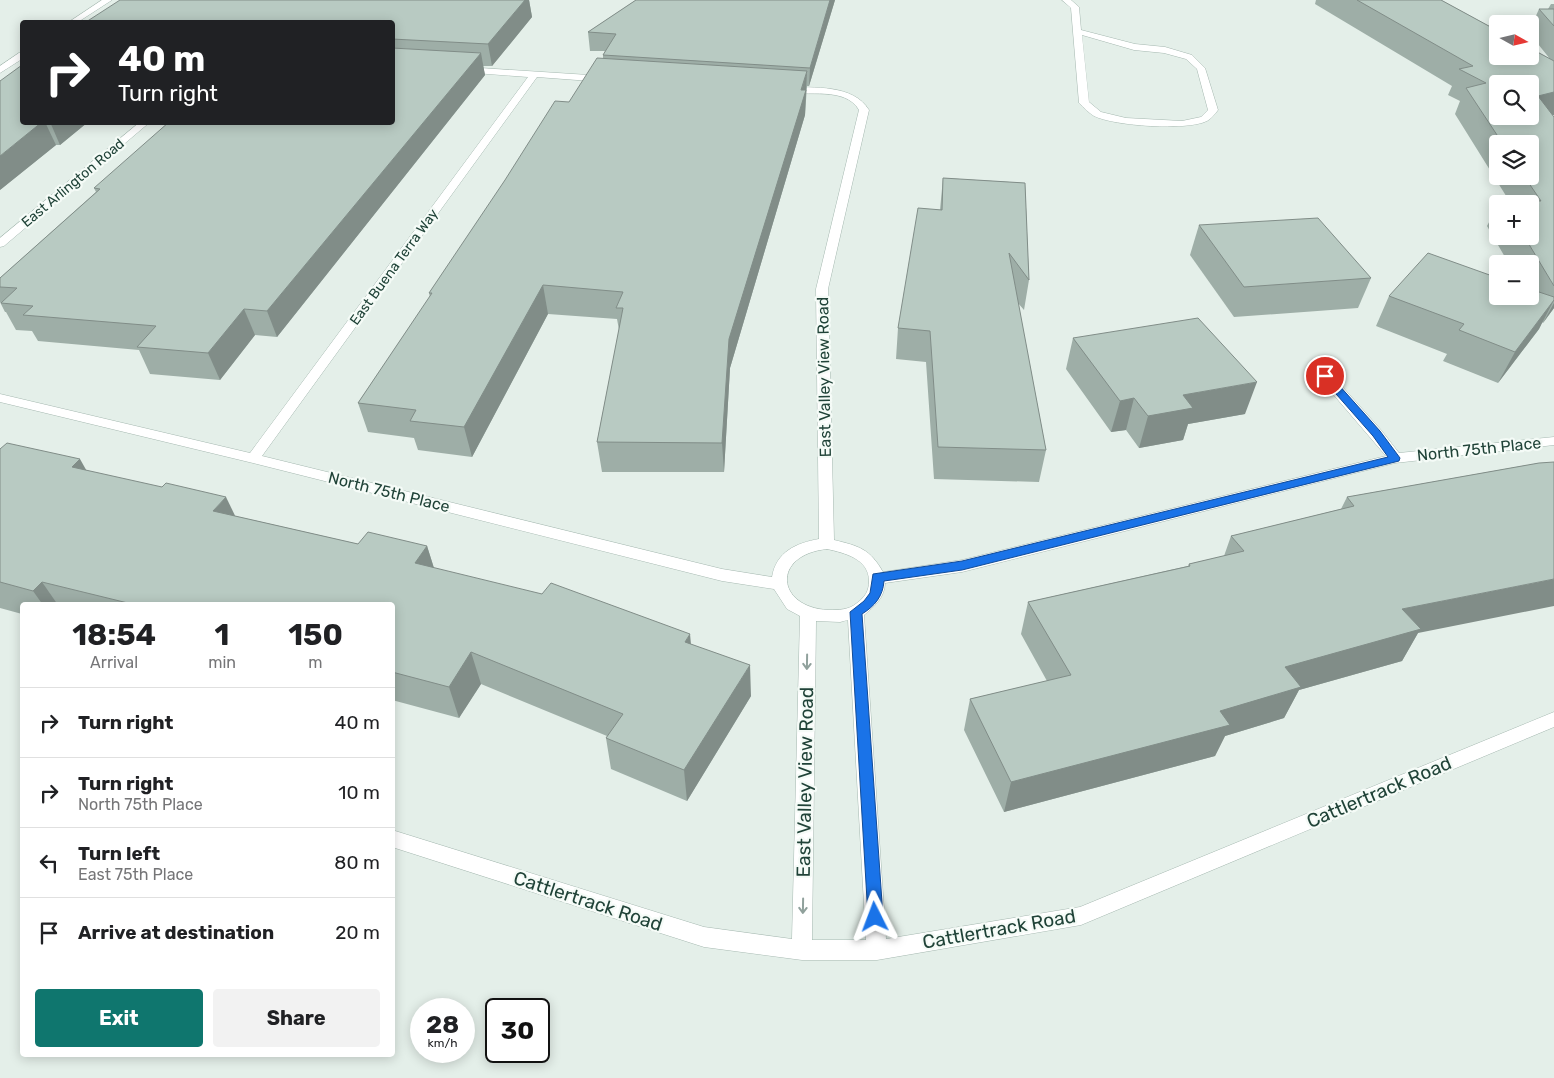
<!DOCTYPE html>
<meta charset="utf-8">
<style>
body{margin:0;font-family:Rubik,sans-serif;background:#f2f2f2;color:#202124;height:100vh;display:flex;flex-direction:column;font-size:19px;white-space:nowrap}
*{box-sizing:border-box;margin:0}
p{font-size:16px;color:#757577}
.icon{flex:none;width:28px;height:28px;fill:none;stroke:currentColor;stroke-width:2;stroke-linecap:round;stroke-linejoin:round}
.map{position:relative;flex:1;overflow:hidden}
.panel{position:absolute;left:20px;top:602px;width:375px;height:455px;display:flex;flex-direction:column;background:#fff;border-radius:5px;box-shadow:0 2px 12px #0003}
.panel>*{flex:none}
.top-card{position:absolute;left:20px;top:20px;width:375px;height:105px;border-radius:5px;box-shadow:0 2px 12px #0003;background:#202124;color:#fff;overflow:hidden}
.needle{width:32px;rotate:98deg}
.tools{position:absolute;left:1489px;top:15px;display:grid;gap:10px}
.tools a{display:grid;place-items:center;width:50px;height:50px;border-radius:5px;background:#fff;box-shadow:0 2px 12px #0003;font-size:25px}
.speed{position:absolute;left:410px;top:998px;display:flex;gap:10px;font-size:25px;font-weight:700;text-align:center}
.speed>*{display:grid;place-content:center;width:65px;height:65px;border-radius:50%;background:#fff;box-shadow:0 2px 12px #0003;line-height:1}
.speed small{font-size:12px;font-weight:400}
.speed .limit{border:2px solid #111;border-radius:8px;background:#fff;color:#111}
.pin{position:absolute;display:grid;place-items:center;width:42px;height:42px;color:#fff;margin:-21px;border:2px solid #fff;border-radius:50%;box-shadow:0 1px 5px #0007}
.me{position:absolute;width:55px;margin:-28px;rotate:357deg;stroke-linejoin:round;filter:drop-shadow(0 0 4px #0008)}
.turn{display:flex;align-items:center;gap:18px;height:105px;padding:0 15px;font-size:22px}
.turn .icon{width:65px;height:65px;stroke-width:2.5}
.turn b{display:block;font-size:35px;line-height:42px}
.eta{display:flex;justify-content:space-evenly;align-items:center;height:85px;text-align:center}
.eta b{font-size:30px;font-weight:700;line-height:35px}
.action{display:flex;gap:10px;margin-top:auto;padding:10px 15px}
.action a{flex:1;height:58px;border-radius:5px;background:#0f766e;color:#fff;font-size:20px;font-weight:700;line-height:58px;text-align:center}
.action a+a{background:#f2f2f2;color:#202124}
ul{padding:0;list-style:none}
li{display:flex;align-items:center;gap:15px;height:70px;padding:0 15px;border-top:1px solid #e0e0e0}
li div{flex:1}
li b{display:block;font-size:19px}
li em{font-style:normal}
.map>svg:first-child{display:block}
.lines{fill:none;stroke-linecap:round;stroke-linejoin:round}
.minor-casing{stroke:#a5b8b0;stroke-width:1}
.minor{fill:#fff;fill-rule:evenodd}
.wall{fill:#9eaea7;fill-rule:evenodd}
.shaded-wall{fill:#818d88}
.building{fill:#b8cac2;stroke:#818d88;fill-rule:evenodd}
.oneway{stroke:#90a19c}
.route{fill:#1a73e8;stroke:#114b97}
.labels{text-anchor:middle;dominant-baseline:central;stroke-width:4.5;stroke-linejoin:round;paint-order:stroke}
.far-street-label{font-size:14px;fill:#204338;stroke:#f5fbf7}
.street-label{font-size:16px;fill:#204338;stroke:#f5fbf7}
.near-street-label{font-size:19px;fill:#204338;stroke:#f5fbf7}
</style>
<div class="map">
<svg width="1554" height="1078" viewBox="0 0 1554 1078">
<rect width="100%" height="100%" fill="#e4efe9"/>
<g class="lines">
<g class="minor-casing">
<g id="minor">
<polygon points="102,0 112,0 78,22 69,22"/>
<path d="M1062 0H1071L1079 7 1081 30 1135 44 1165 47 1192 55 1205 68 1218 110C1215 114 1211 119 1207 121 1187 131 1114 126 1094 116 1089 113 1083 107 1079 103L1071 8ZM1082 35 1134 50 1164 53 1186 59 1197 69 1208 110 1201 117 1182 121 1126 118 1101 112 1089 102Z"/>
<polygon points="19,53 22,53 22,59 0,73 0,66"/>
<path d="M465 67 604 76 608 79 604 82 537 77 262 456 722 569 772 577C776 552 796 543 819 539L816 289 859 110C845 86 807 97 784 92V88L787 87C814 88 853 84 869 110L828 289 834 540C859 546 870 549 883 572L962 560 1386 456 1320 379 1319 376 1320 373H1330L1381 430 1399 453 1554 437V445L1395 463 962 572 885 583C885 597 874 607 864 615L886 939 1080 907 1554 712V727L1081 925 877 960H802L704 947 392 847V830L704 927 792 939 800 616 787 609 774 589 722 581 253 463 0 402V394L250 453 528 77 462 72 461 70ZM827 549C845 553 869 559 869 581 869 591 865 597 857 603 849 610 839 610 828 610 776 607 771 555 827 549ZM848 620 866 940H812L816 621 840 622Z"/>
<polygon points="140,122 150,122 4,246 0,247 0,238"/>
</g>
</g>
<use href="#minor" class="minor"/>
</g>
<g class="wall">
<polygon points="120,0 529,0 532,17 492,66 483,66 485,75 277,337 255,335 220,380 150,374 139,350 38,341 32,331 16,330 6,312 5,312 0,302 0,278 96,192 94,188 392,122 392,22"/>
<polygon points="636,0 835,0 809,86 807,86 805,115 730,368 724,472 602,472 597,442 619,330 617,319 548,314 472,457 418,450 414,438 368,432 358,403 430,297 429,293 569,102 603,59 603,55 605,51 590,51 588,32"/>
<path d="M1316 0H1441L1550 59 1530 34V29L1539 9H1548L1551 4H1554V115H1552L1554 117V308L1543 323 1542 322 1539 329 1498 383 1443 361 1447 354 1376 326 1389 296H1530V264H1509L1487 226 1498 205V236H1530V204H1498L1501 199H1508L1455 114 1460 101 1448 95 1452 86 1315 4ZM1498 144H1530V176H1498Z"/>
<polygon points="22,122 88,122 60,145 56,145 0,190"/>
<polygon points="943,178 1025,183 1029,280 1024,310 1018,303 1046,450 1039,482 934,479 926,362 896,359 898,328 940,210"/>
<polygon points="1199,225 1371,278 1358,308 1234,317 1190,255"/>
<polygon points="1073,338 1245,414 1188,424 1183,440 1139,448 1126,430 1111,432 1066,369"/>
<polygon points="0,449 86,470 235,516 358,544 427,546 434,568 691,644 751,696 687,801 611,769 606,738 607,736 481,684 459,718 392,700 392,605 22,605 22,614 0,608"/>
<polygon points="1539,463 1418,633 1402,661 1299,690 1284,718 1225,736 1215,756 1004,812 964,730 970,699 1047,681 1021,634 1028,602 1188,566 1189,564 1224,556 1231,536 1341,509 1347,497"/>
</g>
<g class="shaded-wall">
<polygon points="525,0 529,0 532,17 492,66 488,44"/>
<polygon points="830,0 835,0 809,86 810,68"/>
<polygon points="481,53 485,75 277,337 267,311"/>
<polygon points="807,71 805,115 730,368 724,472 722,443 729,339"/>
<polygon points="1554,92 1554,115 1525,122 1538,96"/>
<polygon points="42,122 45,122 56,145 0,190 0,156"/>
<polygon points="50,122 88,122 60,145"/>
<polygon points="543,285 548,314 472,457 464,427"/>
<polygon points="1554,300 1539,329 1498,383 1515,352"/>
<polygon points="1554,303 1554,308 1543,323"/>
<polygon points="244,309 255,335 220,380 208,353"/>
<polygon points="1257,382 1245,414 1188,424 1183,440 1139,448 1148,416 1183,395"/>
<polygon points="1134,398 1126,430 1111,432 1120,401"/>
<polygon points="80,459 98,491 72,467"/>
<polygon points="226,497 241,528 213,511"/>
<polygon points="427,546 437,578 415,563"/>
<polygon points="1554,579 1554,606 1418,633 1402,661 1299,690 1284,718 1225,736 1215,756 1004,812 1011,782 1285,667 1402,609"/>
<polygon points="42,582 58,605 43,605 33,591"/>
<polygon points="690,634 693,666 685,642"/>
<polygon points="471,652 481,684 459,718 449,687"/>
<polygon points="750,665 751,696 687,801 684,770"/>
</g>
<g class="building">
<polygon points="120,0 525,0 488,44 392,39 392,22 86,22"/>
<polygon points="636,0 830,0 810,68 603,55 616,34 588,32"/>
<path d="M1357 0H1441L1498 31V56H1530V48L1554 61V92L1538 96 1554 117V286L1524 236H1530V204H1504L1501 199 1541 201 1524 176H1530V144H1503L1466 88 1486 83 1459 69 1473 66ZM1498 84H1530V116H1498Z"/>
<polygon points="1539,9 1554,9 1554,26"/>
<polygon points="392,48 481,53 267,311 244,309 208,353 137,347 156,326 23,315 33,306 1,303 17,288 0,287 0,278 100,189 94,188 169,122 392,122"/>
<polygon points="597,58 807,71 801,90 806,90 729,339 722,443 597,442 623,308 616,308 623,292 543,285 464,427 410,421 416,410 358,403 432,293 429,293 505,180 555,101 569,102"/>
<polygon points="22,65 22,122 42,122 0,156 0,81"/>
<polygon points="943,178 1025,183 1029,280 1009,253 1046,450 938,447 930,331 898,328 918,208 942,210"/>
<polygon points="1318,218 1371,278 1244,287 1199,225"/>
<polygon points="1428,253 1498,278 1498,296 1530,296 1530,289 1554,297 1554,300 1515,352 1459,330 1464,324 1389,296"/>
<polygon points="1198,318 1257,382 1183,395 1193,408 1148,416 1134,398 1120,401 1073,338"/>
<polygon points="7,443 80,459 72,467 162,487 166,483 226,497 213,511 358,544 368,532 427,546 415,563 542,594 551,583 690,634 685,642 750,665 684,770 606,738 623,714 471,652 449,687 392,672 392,605 136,605 42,582 33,591 0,582 0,449"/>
<polygon points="1554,462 1554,579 1402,609 1421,629 1285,667 1301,687 1220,711 1230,725 1011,782 970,699 1071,675 1028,602 1190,566 1189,564 1244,551 1231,536 1354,506 1347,497 1539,463"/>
</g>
<defs><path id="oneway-shaft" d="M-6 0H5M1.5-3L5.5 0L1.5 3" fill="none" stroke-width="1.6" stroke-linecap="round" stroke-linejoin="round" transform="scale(1.25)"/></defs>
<g class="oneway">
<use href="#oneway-shaft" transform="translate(807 662) rotate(91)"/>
<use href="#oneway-shaft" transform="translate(803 906) rotate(91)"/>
</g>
<path class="route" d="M1325 373 1329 374 1380 431 1400 458 1399 461 962 570 884 581C883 596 875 606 862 614L883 917 880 922 875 924 870 922 868 917 850 612 864 601 870 593 873 574 962 561 1388 457 1373 436 1322 378 1320 376Z"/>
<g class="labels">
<g class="far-street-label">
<text transform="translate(73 183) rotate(-40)">East Arlington Road</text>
<text transform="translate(394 267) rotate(-54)">East Buena Terra Way</text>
</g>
<g class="street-label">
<text transform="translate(824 377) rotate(-91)">East Valley View Road</text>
<text transform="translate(1479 449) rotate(-6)">North 75th Place</text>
<text transform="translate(389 492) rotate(14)">North 75th Place</text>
</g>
<g class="near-street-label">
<text transform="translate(805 782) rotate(-89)">East Valley View Road</text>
<text transform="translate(1379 792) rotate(-23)">Cattlertrack Road</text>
<text transform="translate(588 901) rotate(18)">Cattlertrack Road</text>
<text transform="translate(999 929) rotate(-10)">Cattlertrack Road</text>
</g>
</g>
</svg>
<div class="tools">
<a><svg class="needle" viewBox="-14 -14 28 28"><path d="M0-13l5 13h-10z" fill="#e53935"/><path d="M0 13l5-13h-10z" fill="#757577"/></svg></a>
<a><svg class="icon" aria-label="search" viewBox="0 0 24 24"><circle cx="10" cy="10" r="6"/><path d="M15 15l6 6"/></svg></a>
<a><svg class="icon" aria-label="layers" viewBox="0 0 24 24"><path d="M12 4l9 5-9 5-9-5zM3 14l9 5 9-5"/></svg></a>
<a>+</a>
<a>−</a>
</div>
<div class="speed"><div>28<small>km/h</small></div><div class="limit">30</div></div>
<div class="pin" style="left:1325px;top:376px;background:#d93025"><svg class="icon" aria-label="arrive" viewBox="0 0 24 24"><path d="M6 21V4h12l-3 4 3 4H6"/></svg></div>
<svg class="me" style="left:875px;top:917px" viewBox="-20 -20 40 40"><path d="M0-17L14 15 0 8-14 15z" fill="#1a73e8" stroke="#fff" stroke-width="4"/></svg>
<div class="top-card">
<div class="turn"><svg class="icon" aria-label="right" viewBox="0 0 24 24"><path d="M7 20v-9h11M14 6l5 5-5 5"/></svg><div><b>40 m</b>Turn right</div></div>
</div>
<section class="panel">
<div class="eta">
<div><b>18:54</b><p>Arrival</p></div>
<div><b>1</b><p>min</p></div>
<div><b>150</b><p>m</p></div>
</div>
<ul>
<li><svg class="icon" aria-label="right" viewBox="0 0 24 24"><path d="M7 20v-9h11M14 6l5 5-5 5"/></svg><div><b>Turn right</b></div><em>40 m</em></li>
<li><svg class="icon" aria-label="right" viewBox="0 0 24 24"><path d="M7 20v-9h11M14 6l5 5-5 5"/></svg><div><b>Turn right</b><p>North 75th Place</p></div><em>10 m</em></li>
<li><svg class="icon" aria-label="left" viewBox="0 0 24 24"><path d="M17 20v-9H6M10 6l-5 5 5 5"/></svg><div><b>Turn left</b><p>East 75th Place</p></div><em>80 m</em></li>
<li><svg class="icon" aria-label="arrive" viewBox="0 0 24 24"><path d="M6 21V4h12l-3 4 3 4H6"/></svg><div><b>Arrive at destination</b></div><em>20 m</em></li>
</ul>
<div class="action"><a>Exit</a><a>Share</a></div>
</section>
</div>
